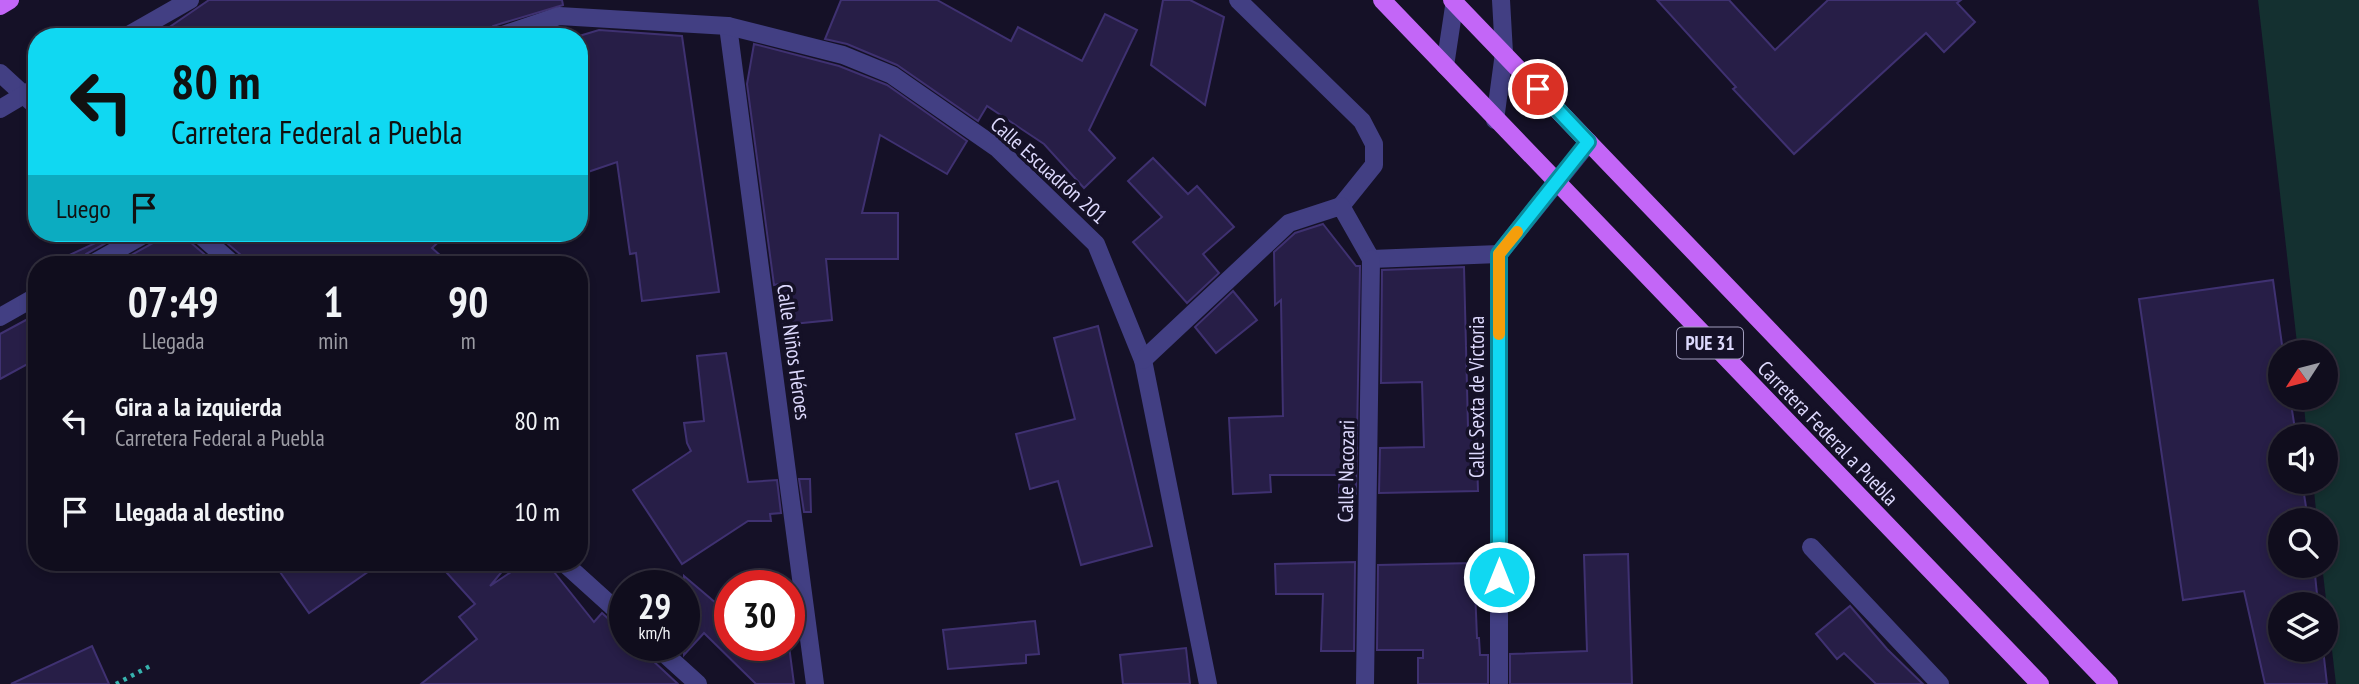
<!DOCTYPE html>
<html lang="es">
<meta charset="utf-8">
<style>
body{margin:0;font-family:"PT Sans Narrow",sans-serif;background:#1e1b2a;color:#f1f3f6;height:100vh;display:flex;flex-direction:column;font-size:26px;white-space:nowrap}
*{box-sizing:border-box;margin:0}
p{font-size:23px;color:#9c9ca4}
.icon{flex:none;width:38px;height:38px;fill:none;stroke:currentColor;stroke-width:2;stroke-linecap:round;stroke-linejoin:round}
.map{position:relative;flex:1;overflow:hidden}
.side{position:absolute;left:28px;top:256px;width:560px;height:315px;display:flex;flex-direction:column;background:#100d1d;border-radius:28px;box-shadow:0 4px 10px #0003,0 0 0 2px #302d3b}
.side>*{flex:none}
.top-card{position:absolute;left:28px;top:28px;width:560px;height:214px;border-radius:28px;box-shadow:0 4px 10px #0003,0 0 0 2px #302d3b;background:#10d8f2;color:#111;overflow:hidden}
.needle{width:46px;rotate:234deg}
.controls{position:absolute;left:2268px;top:340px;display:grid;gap:14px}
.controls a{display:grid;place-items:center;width:70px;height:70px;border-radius:50%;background:#100d1d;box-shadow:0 4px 10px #0003,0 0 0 2px #302d3b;font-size:35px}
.speed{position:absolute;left:609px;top:570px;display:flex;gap:14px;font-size:35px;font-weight:700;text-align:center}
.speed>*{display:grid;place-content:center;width:91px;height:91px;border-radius:50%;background:#100d1d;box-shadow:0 4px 10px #0003,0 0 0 2px #302d3b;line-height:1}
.speed small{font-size:18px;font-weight:400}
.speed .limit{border:10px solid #d22;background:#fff;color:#111}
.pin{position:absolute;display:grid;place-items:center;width:60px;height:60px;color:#fff;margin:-30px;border:4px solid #fff;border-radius:50%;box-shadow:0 2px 7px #0007}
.me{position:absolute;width:77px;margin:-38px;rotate:0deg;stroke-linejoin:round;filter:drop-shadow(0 0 5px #0008)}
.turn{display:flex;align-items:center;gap:24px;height:147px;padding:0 28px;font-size:32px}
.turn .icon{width:91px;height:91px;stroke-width:2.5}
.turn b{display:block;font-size:49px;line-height:60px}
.then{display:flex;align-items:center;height:66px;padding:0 28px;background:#0003;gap:14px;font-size:26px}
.eta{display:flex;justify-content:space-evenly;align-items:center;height:119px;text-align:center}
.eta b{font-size:42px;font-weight:600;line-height:49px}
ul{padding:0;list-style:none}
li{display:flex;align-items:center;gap:21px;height:91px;padding:0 28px}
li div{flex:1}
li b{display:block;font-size:26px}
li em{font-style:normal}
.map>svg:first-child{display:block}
.green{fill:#143030}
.building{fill:#271e47;stroke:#3f3171;stroke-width:2}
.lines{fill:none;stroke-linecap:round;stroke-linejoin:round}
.path{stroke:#37b3ae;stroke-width:4.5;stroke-dasharray:3.5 5;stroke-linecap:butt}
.minor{stroke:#423f83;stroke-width:18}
.primary{stroke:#c366f7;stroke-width:18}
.route-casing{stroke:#0a8c9d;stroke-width:18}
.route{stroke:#10d8f2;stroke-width:12}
.slow{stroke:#f59e0b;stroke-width:12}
.labels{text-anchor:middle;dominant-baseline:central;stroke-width:7;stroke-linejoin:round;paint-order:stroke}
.shield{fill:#151127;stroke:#a19dbd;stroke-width:2}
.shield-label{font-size:19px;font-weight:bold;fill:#ddd9fd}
.street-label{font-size:21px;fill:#ddd9fd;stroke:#151127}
</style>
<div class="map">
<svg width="2359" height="684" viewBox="0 0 2359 684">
<rect width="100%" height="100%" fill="#151127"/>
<polygon class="green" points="2258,0 2359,0 2359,684 2336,684 2322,565 2326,565 2326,520 2317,520 2313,481 2326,481 2326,436 2307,436 2303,397 2326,397 2326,352 2298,352"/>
<g class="building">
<polygon points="209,0 562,0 563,5 493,26 486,37 155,37"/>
<polygon points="841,0 937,0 1011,41 1018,27 1082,61 1105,14 1137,30 1089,130 1115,158 1084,188 1044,144 987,106 978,121 897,65 847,44 825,39"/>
<polygon points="1163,0 1190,0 1224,17 1205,105 1151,65"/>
<polygon points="1657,0 1729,0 1775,50 1828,0 1961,0 1957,3 1975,22 1944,52 1926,33 1794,154 1733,89 1736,87"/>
<polygon points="599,30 682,36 719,292 642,301 636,253 630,254 617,162 579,175 579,36"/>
<polygon points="754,44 839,66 887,85 967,141 947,174 880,135 862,213 898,213 898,259 826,259 832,320 783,325 779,284 774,285 747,84"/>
<polygon points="1153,158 1188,194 1197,186 1234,227 1203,254 1219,273 1187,303 1133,242 1162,217 1128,181"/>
<polygon points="1323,224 1356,266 1360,266 1356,494 1339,494 1339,475 1270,475 1271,492 1233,494 1229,418 1283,416 1281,300 1275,305 1274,252 1295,233"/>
<polygon points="117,233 124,233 86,254 81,264 50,264"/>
<polygon points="158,233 187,233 190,242 216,264 115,264 153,243"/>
<polygon points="215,233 448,233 432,248 450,264 244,264 241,255"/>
<polygon points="1464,267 1468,427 1476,427 1478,491 1379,493 1380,448 1424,447 1422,382 1381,383 1382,270"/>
<polygon points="2273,280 2283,352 2280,352 2280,397 2290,397 2296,436 2280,436 2280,481 2302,481 2308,520 2280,520 2280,565 2314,565 2318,604 2280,604 2280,649 2323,649 2327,684 2265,684 2244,591 2183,600 2139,299"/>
<polygon points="1233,291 1257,320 1216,353 1195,327"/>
<polygon points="37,314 37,359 0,379 0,334"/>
<polygon points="1098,326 1152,546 1081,565 1058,481 1030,489 1016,434 1075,419 1054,338"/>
<polygon points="726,353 748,482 777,480 781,513 770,514 771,521 748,521 682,564 633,490 691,451 687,443 684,423 704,421 697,356"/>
<polygon points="799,479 810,479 811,512 804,512"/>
<polygon points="1628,554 1632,684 1510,684 1510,654 1587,651 1584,555"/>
<polygon points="273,562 382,562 309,613"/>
<polygon points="437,562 510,562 490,586 526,562 546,562 594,622 602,613 625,634 625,646 637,646 678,684 421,684 477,639 459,617 475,604"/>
<polygon points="1355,562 1354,651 1321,651 1323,594 1276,594 1275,564"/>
<polygon points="1474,563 1477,638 1479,638 1480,655 1488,655 1488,684 1418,684 1418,658 1423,658 1423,650 1377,650 1378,565"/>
<polygon points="684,576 730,615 730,646 789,646 794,684 756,684 704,633 684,655"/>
<polygon points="1850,606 1887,649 1923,684 1876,684 1844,653 1837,659 1816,634"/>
<polygon points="1035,621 1039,654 1026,655 1026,663 948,669 943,630"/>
<polygon points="92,646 109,684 11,684"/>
<polygon points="1186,648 1190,684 1123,684 1120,655"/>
</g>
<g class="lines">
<polyline class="path" points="116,684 152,665"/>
<g class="minor">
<polyline points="1238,0 1362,121 1374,144 1374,165 1341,206"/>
<polyline points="728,26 815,684"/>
<polyline points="125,37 190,0"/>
<polyline points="497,37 559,16 728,26 843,55 892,75 997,148 1096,244 1143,360 1208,684"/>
<polyline points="1445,66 1455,0"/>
<polyline points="0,73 37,107"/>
<polyline points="0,109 37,87"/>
<polyline points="1495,120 1504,53 1501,0"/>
<polyline points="198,233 233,264"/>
<polyline points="92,264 147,233"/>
<polyline points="0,317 37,296"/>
<polyline points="1143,360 1289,223 1341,206 1371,259 1499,254"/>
<polyline points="1811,547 1940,684"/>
<polyline points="563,562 625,618"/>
<polyline points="656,646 698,684"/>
<polyline points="1365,684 1371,259"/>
<polyline points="1499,684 1499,254 1589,142"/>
</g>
<g class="primary">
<polyline points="1382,0 2040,684"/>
<polyline points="1452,0 2109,684"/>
<polyline points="0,6 10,0"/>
</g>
</g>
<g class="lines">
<g class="route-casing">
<polyline id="route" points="1499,577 1499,254 1588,142 1538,89"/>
</g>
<use href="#route" class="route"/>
<polyline class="slow" points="1499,334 1499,254 1517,232"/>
</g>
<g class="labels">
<rect class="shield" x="1677" y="327.5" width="66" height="31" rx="5"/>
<g class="shield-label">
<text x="1710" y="343">PUE 31</text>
</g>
<g class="street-label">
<text transform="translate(1049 170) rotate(42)">Calle Escuadrón 201</text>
<text transform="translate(794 352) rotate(82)">Calle Niños Héroes</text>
<text transform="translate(1476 397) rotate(-90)">Calle Sexta de Victoria</text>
<text transform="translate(1828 433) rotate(46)">Carretera Federal a Puebla</text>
<text transform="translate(1346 471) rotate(-89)">Calle Nacozari</text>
</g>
</g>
</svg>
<div class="controls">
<a><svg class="needle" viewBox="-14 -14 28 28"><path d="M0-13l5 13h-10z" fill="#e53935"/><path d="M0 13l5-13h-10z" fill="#9c9ca4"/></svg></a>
<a><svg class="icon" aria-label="sound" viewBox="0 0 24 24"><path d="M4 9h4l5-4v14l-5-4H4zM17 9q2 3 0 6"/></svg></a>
<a><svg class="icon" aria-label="search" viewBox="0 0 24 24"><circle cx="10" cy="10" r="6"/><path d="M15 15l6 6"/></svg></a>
<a><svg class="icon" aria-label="layers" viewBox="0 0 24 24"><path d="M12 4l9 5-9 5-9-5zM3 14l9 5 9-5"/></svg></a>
</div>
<div class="speed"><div>29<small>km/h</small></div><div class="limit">30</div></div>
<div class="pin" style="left:1538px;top:89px;background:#d93025"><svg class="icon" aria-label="arrive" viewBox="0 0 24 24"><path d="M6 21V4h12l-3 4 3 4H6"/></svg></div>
<svg class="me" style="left:1499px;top:577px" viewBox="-20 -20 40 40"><circle r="17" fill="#10d8f2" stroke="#fff" stroke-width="3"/><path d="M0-11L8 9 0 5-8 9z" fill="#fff"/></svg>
<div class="top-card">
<div class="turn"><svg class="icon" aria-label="left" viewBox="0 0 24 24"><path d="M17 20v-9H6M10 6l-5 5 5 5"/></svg><div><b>80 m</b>Carretera Federal a Puebla</div></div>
<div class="then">Luego<svg class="icon" aria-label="arrive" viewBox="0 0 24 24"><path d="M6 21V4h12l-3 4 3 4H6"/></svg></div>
</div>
<section class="side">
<div class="eta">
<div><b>07:49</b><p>Llegada</p></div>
<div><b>1</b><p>min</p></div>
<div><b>90</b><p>m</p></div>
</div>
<ul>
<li><svg class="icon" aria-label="left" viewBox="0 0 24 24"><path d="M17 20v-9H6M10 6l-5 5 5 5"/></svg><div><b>Gira a la izquierda</b><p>Carretera Federal a Puebla</p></div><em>80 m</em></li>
<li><svg class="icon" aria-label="arrive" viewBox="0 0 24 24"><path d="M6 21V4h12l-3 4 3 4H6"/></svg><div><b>Llegada al destino</b></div><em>10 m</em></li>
</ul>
</section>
</div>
